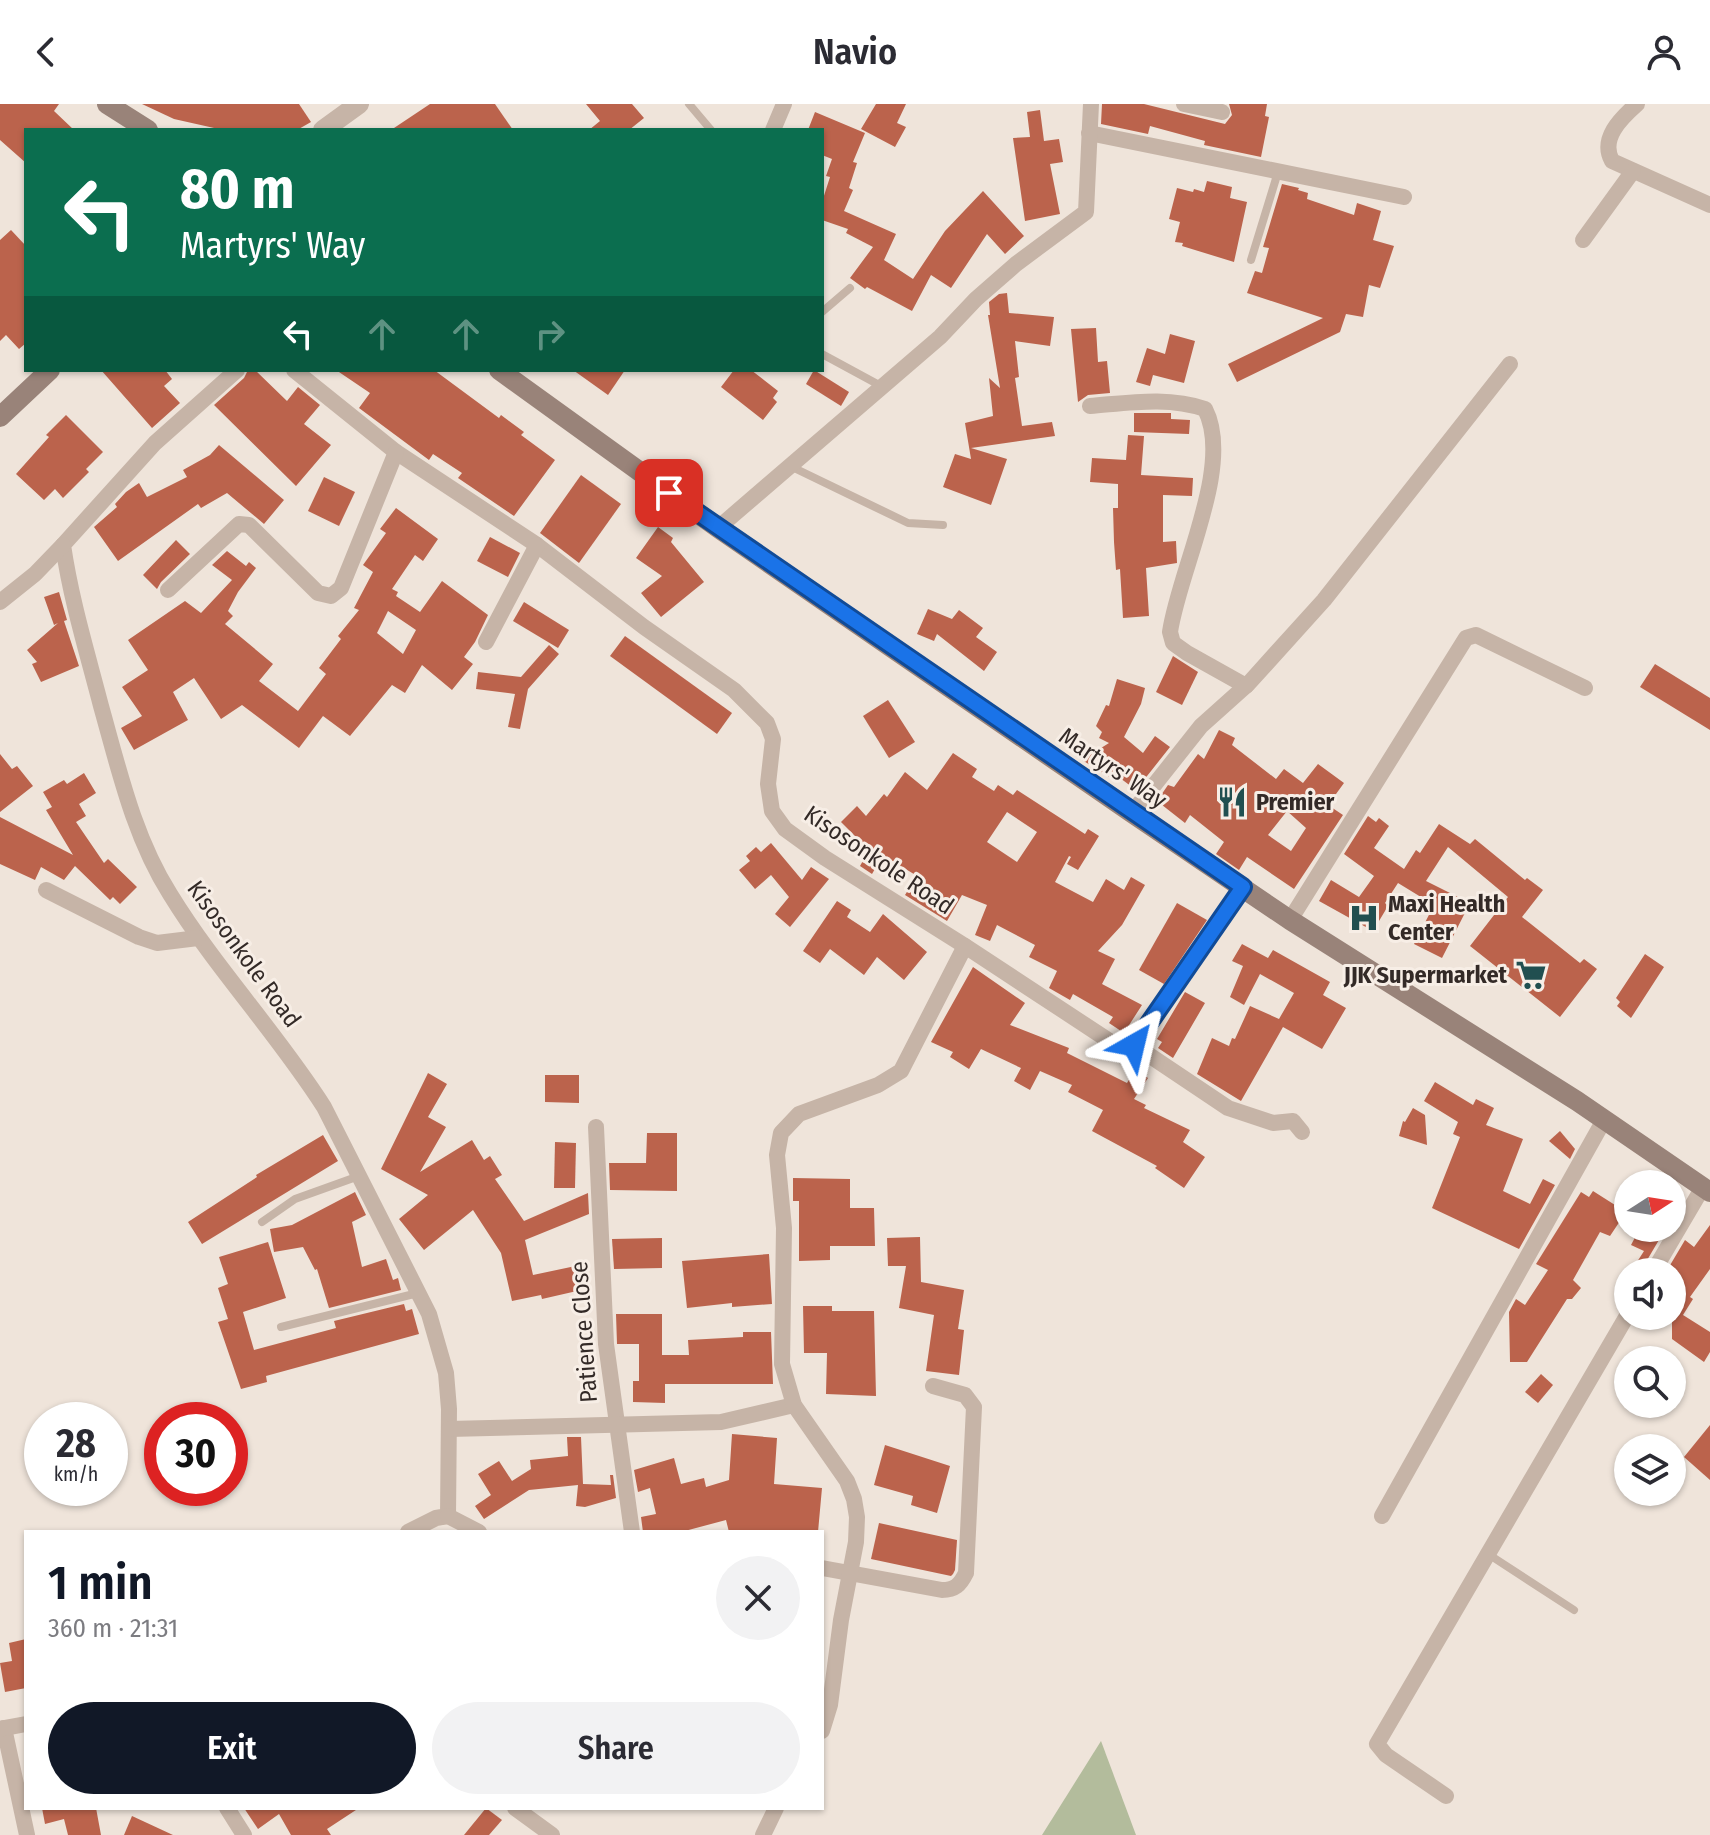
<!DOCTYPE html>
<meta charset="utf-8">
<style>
body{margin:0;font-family:"Fira Sans Condensed",sans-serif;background:#f2f2f3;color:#2b2b33;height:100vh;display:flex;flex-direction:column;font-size:30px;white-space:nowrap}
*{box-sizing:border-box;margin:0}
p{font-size:26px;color:#7c7c81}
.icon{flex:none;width:44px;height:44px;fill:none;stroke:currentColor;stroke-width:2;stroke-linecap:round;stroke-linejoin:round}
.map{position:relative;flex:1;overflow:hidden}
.side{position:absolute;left:24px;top:1426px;width:800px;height:280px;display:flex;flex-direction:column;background:#fff;border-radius:0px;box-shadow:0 2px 6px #0004}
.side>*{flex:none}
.hud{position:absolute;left:24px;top:24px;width:800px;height:244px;border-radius:0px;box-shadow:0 2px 6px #0004;background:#0b6e4f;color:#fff;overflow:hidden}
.needle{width:52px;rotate:78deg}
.controls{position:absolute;left:1614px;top:1066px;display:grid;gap:16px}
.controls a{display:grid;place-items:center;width:72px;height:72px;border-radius:50%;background:#fff;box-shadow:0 2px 6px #0004;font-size:40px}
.speed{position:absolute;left:24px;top:1298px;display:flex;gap:16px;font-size:40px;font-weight:700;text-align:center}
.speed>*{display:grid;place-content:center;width:104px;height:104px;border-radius:50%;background:#fff;box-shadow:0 2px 6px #0004;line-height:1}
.speed small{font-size:20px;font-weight:400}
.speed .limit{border:12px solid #d22;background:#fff;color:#111}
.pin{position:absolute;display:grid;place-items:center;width:68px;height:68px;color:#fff;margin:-34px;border-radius:16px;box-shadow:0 4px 12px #0006}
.me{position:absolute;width:88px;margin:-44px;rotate:37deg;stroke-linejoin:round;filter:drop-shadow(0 0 6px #0008)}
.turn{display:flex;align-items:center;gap:28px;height:168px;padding:0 24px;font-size:36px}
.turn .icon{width:104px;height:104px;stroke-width:2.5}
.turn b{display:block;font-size:56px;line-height:68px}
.lanes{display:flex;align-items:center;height:76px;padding:0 24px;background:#0003;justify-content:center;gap:40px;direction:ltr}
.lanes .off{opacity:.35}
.round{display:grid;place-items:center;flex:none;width:84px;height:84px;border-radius:42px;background:#f2f2f3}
.summary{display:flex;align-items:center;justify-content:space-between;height:136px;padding:0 24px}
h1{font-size:48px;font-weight:600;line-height:60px;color:#111827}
.button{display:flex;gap:16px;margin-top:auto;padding:16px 24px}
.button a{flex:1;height:92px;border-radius:48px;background:#111827;color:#fff;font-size:32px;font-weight:600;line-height:92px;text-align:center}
.button a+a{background:#f2f2f3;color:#2b2b33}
header{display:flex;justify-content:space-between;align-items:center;height:104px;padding:0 24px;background:#fff;font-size:36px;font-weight:600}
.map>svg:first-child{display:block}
.green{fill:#b3bc9c}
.building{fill:#bb634c;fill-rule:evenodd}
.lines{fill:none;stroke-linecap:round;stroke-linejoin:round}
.service{stroke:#c6b4a7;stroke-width:8}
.minor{stroke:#c6b4a7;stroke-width:16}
.tertiary{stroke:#c6b4a7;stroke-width:20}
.secondary{stroke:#998379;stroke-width:20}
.route-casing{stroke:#114b97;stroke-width:20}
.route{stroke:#1a73e8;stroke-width:14}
.labels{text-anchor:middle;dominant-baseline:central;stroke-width:6;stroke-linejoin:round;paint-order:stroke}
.street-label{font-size:24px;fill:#332a27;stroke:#f7eee6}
.poi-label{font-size:24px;font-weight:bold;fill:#332a27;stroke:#f7eee6;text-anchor:start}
</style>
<header><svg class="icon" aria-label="back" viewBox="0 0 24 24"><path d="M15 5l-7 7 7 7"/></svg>Navio<svg class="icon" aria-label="person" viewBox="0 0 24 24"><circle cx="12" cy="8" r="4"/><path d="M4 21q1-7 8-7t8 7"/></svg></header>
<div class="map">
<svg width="1710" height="1731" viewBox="0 0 1710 1731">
<rect width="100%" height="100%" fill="#efe4da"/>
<polygon class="green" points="1101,1637 1136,1731 1042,1731"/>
<g class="building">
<polygon points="0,0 59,0 54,7 74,26 26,26 26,59 0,36"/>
<polygon points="142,0 299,0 311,18 297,26 223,26 174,15"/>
<polygon points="430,0 495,0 513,26 391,26"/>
<polygon points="586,0 632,0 644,14 629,26 589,26 600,17"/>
<polygon points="876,0 906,0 897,19 906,23 895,43 861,25"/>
<polygon points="1102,0 1144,0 1225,20 1232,11 1229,0 1267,0 1265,12 1269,13 1261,53 1204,41 1205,37 1150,22 1148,30 1101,20"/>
<polygon points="1040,6 1044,37 1059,35 1063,58 1050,60 1060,110 1025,117 1013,34 1030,33 1027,8"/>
<polygon points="815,8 865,29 853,58 857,59 849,84 853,86 844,107 896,130 884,156 913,175 945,127 983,87 1024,132 1005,150 987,130 951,184 931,171 912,207 867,183 865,185 850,174 873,143 846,129 848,125 822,116 822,98 830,73 826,72 832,55 822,51 822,26 808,26"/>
<polygon points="1207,77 1232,83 1230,94 1247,98 1234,158 1182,142 1183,139 1175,138 1180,118 1169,115 1177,84 1193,88 1194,85 1204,88"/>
<polygon points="1282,80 1299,84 1298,86 1308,89 1307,95 1354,111 1357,99 1381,107 1373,136 1394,142 1380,184 1369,181 1363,213 1346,210 1340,228 1237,278 1228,260 1323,214 1247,189 1255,167 1262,169 1269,144 1263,143"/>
<polygon points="11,126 26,142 26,239 19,245 6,231 0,237 0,136"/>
<polygon points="1007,189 1009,209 1054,213 1050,242 1015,237 1019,273 1015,274 1022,322 1052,318 1055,332 971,344 1007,355 991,401 943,383 955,350 971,355 965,319 993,312 989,274 1000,284 988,211 990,211 989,198 999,190"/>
<polygon points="1096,224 1098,258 1107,257 1110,289 1088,291 1078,298 1071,225"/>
<polygon points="1170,230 1195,237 1184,279 1153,271 1150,282 1136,278 1147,244 1165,250"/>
<polygon points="101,266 165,266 172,275 164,282 180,299 152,324"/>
<polygon points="248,266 255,266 287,297 298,283 320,301 304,320 331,341 296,382 214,301 244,274"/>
<polygon points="336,266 434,266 499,314 501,311 524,328 521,331 555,356 514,412 458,374 462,369 433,350 429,356 359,304 370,289"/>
<polygon points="573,266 625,266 608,291"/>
<polygon points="734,266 751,266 778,287 773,294 777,298 763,316 721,283"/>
<polygon points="814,266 849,288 841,302 806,280"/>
<polygon points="1134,309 1171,309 1171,315 1190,316 1189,330 1134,328"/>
<polygon points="66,311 103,348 86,365 89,368 63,394 55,385 44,396 16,370 49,333 46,331"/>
<polygon points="1128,331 1144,332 1141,371 1193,374 1192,392 1163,391 1163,438 1176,437 1177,459 1146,464 1149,512 1123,514 1120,465 1116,466 1114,438 1113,404 1118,404 1118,380 1090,378 1092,354 1126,356"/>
<polygon points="219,341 284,396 264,420 227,389 201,404 198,400 118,457 94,423 117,403 115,400 126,388 139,379 147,393 187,373 183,366 210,351"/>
<polygon points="581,371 621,400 579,459 540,429"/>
<polygon points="324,373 355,388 339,422 308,407"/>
<path d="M396 404 438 435 423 457 415 451 392 485 398 488 396 492 420 508 442 477 488 511 475 538 464 553 473 560 452 586 422 561 405 589 392 581 350 632 323 612 299 644 242 601 221 615 194 574 173 588 188 616 134 646 121 624 142 612 122 583 148 566 128 536 185 497 201 509 232 476 212 461 227 447 246 462 249 458 256 464 238 488 228 507 233 512 225 520 273 560 259 577 298 607 326 570 319 564 341 535 338 532 359 506 354 504 373 468 363 461 386 429 380 425ZM388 507 416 526 403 550 377 529Z"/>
<polygon points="658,423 673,434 671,438 704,478 661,513 641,489 662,472 636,454"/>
<polygon points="490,433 520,449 508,473 477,457"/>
<polygon points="176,436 190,450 161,478 157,485 143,471"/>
<polygon points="59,488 67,516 64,517 79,562 41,578 32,560 37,558 27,546 58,519 54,521 44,493"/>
<polygon points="524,498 569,526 558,544 513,517"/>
<polygon points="928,505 952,515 959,506 983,524 976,533 997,548 984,567 937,530 934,537 917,530"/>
<polygon points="625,532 732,609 717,630 610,552"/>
<polygon points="549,541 559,550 528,585 520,625 508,623 515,590 476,585 478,568 521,573"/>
<polygon points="1173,552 1198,568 1182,601 1156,588"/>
<polygon points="1655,560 1710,594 1710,626 1640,583"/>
<polygon points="1117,575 1145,584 1141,600 1124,633 1143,649 1155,632 1170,643 1136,686 1116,671 1113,675 1082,656 1109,639 1099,634 1102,628 1096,622 1106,601 1109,602"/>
<polygon points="888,596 915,638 889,654 863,612"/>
<path d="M1219 626 1235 634 1232 641 1276 675 1284 665 1303 679 1318 660 1344 679 1328 701 1343 711 1294 785 1247 753 1239 766 1216 750 1224 738 1190 711 1185 719 1157 697 1168 681 1174 683 1198 650 1204 655ZM1287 707 1306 724 1291 747 1268 731Z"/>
<path d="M953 649 977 665 972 673 994 687 998 681 1013 691 1017 686 1085 730 1088 725 1099 732 1078 766 1067 760 1071 753 1069 752 1055 778 1093 798 1106 775 1124 786 1131 773 1145 781 1122 821 1098 847 1115 855 1102 880 1142 901 1124 929 1109 919 1113 913 1073 890 1070 896 1049 884 1057 867 1029 853 1035 841 997 821 990 837 975 831 987 801 962 791 947 817 905 791 917 772 883 751 872 770 860 762 869 746 841 718 857 702 866 712 884 690 887 693 905 668 927 686ZM1007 708 1037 728 1017 758 987 738Z"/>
<polygon points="0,650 12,665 17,662 33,682 0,708"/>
<polygon points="84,669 96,689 79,700 86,712 76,718 104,759 108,755 137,783 120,800 113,793 110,796 75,762 64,776 41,763 35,776 0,760 0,713 73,751 46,706 52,703 43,688 64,676 67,680"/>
<polygon points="1368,712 1376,718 1379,714 1389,722 1374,744 1404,765 1416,746 1420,749 1439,720 1470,740 1475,735 1525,776 1527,774 1543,786 1522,813 1580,859 1584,855 1597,865 1560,913 1470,842 1508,793 1448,743 1426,777 1470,799 1442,854 1414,840 1434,801 1398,779 1385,799 1388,802 1373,827 1319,797 1331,776 1359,793 1374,772 1344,750"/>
<polygon points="771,739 802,776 811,763 829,775 790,823 775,810 789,793 771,771 755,785 739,766 750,757 746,752 756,743 761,748"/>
<polygon points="837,797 851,806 847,813 870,828 883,810 927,848 904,876 877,853 864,871 830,845 820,859 803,847"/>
<polygon points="1177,799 1207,816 1164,880 1139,866"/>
<polygon points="1242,840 1268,854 1273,846 1330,878 1323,891 1346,904 1322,945 1283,923 1241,997 1197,970 1212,934 1229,942 1232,934 1235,935 1250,902 1279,915 1294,889 1260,870 1244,901 1230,893 1243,862 1232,857"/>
<polygon points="1645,850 1664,863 1631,914 1617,902 1620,898 1616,894"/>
<polygon points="973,863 1025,899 1010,921 1069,944 1067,949 1127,979 1135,966 1148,974 1134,995 1146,1001 1144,1004 1190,1026 1183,1038 1205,1053 1184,1084 1155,1064 1157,1062 1092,1027 1103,1006 1068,988 1072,981 1040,967 1030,986 1014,977 1021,964 981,945 969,965 950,953 953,948 931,938"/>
<polygon points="1185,888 1205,899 1173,954 1158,944 1162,938 1157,935"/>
<polygon points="428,969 447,980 428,1013 446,1023 420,1068 472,1036 484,1056 490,1052 502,1071 495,1075 524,1117 588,1089 589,1110 525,1136 533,1171 585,1160 590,1184 542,1195 541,1191 512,1197 501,1149 473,1106 424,1146 399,1115 428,1091 381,1065"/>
<polygon points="545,971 579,971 579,999 545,998"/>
<polygon points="1435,978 1473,1001 1476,995 1494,1004 1486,1021 1523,1035 1503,1087 1530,1100 1543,1075 1555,1081 1519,1145 1432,1104 1460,1033 1453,1030 1458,1018 1424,997"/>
<polygon points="1413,1004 1425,1011 1427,1041 1399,1032 1403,1017 1405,1018"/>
<polygon points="1560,1027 1575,1045 1570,1055 1549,1037"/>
<polygon points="647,1029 677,1029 677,1087 610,1086 609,1059 646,1059"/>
<polygon points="323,1031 338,1057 202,1140 188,1118 257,1073 256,1071"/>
<polygon points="555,1038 576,1039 575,1084 554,1084"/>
<polygon points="793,1074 850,1075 850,1104 874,1104 875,1142 830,1142 830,1156 799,1157 799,1097 793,1097"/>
<polygon points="1593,1087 1626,1108 1610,1132 1600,1128 1573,1176 1581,1184 1572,1195 1567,1195 1527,1258 1510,1258 1509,1208 1516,1195 1525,1201 1548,1166 1536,1160 1581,1088 1589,1093"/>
<polygon points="355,1088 366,1111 352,1118 362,1163 386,1155 393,1176 398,1174 401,1186 329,1204 317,1165 315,1166 303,1143 274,1148 270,1125 292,1121"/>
<polygon points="1710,1121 1710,1165 1690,1193 1693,1195 1683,1211 1710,1228 1710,1248 1704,1258 1672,1235 1672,1168 1666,1168 1685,1136 1694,1143"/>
<polygon points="1640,1124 1666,1124 1643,1163 1637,1158 1644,1147 1631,1141"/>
<polygon points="920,1133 921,1178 964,1186 958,1225 964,1226 959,1271 926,1267 934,1211 899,1204 906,1162 888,1162 887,1134"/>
<polygon points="662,1134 662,1164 614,1165 612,1135"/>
<polygon points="268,1138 286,1194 243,1208 254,1246 336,1224 334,1217 404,1200 406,1207 412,1205 419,1230 266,1272 267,1278 241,1285 218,1218 228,1215 218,1184 228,1180 219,1153"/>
<polygon points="769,1150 772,1200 732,1203 732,1199 687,1204 682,1157"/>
<polygon points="803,1202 832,1202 832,1207 874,1207 876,1292 826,1290 827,1249 804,1249"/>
<polygon points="616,1210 662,1210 662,1251 689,1251 688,1236 743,1233 743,1228 771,1228 773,1280 665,1280 665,1299 633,1298 633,1277 639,1277 639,1240 617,1240"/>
<polygon points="1541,1270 1553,1281 1538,1299 1525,1288"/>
<polygon points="1710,1321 1710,1376 1684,1353"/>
<polygon points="732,1330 777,1334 774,1380 822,1384 818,1428 729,1428 726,1416 681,1428 643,1428 641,1413 656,1410 650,1384 638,1388 634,1366 674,1354 681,1380 704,1374 706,1383 729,1376"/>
<polygon points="567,1333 581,1333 583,1380 611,1381 610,1371 613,1371 616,1394 585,1403 576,1402 578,1381 529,1386 484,1415 475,1402 491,1391 478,1370 499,1357 512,1377 531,1365 530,1356 568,1352"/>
<polygon points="885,1341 950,1362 937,1409 911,1401 913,1392 874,1381"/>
<polygon points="879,1419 957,1436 955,1466 953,1470 951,1472 871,1455"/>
<polygon points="26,1535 26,1584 5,1588 0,1559 12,1557 9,1539"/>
<polygon points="42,1704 96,1704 101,1731 68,1731 64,1715 45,1720"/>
<polygon points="244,1704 359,1704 327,1725 331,1731 291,1731 279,1710 258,1725"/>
<polygon points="486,1704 502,1716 489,1731 464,1731"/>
<polygon points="132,1712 173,1731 124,1731"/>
</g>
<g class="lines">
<g class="service">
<polyline points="689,0 711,26"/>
<polyline points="1251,156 1278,68"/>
<polyline points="822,208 850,184"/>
<polyline points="822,250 881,282"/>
<polyline points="790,362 908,419 943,421"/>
<polyline points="262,1118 295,1095 359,1072"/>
<polyline points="281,1223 418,1189"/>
<polyline points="1488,1450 1574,1506"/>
</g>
<g class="minor">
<polyline points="1184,0 1222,8"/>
<path d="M1637 0C1620 15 1600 35 1612 57L1710 101"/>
<polyline points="773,26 784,0"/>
<polyline points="1089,29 1404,93"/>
<polyline points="1583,136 1633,67"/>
<path d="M237 266 155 339 63 441C71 496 87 548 101 602 119 666 134 733 170 790 216 865 277 929 324 1003L429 1210 446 1269 449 1305 448 1412 436 1414 408 1428"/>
<polyline points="294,266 396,348 537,441 644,523 734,586 767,619 773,635 768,680 772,707 785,725 825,754 965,842 1117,942 1129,943 1138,937 1243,783"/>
<path d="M1090 302C1128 299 1168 292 1205 305 1234 361 1179 466 1170 528L1173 539 1187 549 1246 582"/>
<polyline points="718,424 940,233 976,195 1016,160 1086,108 1091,0"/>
<polyline points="168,486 239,420 249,421 318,489 331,492 341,484 396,348"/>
<polyline points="0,498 35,470 63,441"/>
<polyline points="486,538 537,441"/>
<polyline points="1132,709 1201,622 1249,579 1324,496 1510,260"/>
<polyline points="46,786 139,833 157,839 198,834"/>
<polyline points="1290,816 1466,534 1476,531 1585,584"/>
<polyline points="1134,941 1228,1004 1273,1019 1293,1017 1302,1028"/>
<polyline points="596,1023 606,1240 632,1428"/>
<polyline points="1653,1168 1703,1083"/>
<polyline points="449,1325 721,1318 794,1301"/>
<polyline points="448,1412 479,1428"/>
<polyline points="1382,1412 1604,1016"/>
<path d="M822 1464 942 1486C955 1486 960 1481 966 1469L974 1303 965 1291 933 1282"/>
<polyline points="4,1624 27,1731"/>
<polyline points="0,1625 26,1620"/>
<polyline points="822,1627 830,1601 841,1516 856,1438 857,1413 854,1395 847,1377 794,1301 782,1260 784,1124 777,1051 781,1029 799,1010 878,981 901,967 965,842"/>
<polyline points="1446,1692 1386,1651 1377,1640 1628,1210"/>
<polyline points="227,1704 244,1731"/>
<polyline points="515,1704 552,1731"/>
<polyline points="763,1731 776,1704"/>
</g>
<polyline class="tertiary" points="323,26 359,0"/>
<g class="secondary">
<polyline points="107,0 148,26"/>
<polyline points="499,266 718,424 1132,709 1290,816 1577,997 1710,1088"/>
<polyline points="0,313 50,266"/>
</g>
</g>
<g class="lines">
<g class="route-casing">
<polyline id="route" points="669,389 1243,783 1134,941"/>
</g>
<use href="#route" class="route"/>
</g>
<defs>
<g id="restaurant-bare" transform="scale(2.4)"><path d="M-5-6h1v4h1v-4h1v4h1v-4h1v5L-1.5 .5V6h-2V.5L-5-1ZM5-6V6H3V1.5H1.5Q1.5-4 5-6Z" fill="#214f50" stroke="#f7eee6" stroke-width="2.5" paint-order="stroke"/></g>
<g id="hospital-bare" transform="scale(2.4)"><path d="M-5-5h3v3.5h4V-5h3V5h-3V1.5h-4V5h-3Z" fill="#214f50" stroke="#f7eee6" stroke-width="2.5" paint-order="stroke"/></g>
<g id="supermarket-bare" transform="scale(2.4)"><path d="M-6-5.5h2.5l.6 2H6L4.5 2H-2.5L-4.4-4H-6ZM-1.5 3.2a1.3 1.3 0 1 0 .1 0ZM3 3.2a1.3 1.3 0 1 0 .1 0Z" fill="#214f50" stroke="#f7eee6" stroke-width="2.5" paint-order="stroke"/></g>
</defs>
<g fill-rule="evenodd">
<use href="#restaurant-bare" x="1232" y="698"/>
<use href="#hospital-bare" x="1364" y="814"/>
<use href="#supermarket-bare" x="1531" y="871"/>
</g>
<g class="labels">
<g class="street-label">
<text transform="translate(1113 664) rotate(34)">Martyrs' Way</text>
<text transform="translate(879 756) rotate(34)">Kisosonkole Road</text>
<text transform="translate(244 850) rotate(54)">Kisosonkole Road</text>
<text transform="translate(584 1228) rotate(-94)">Patience Close</text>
</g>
<g class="poi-label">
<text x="1256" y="698">Premier</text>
<text x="1388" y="800">Maxi Health<tspan x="1388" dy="28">Center</tspan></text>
<text x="1507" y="871" text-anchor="end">JJK Supermarket</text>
</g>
</g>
</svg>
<div class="controls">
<a><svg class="needle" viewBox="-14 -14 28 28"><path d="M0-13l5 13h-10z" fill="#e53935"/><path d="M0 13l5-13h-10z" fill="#7c7c81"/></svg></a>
<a><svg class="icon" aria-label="sound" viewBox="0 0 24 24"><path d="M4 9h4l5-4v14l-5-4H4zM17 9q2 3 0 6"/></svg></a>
<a><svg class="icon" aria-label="search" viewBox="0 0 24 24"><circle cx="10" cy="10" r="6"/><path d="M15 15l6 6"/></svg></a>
<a><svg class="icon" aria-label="layers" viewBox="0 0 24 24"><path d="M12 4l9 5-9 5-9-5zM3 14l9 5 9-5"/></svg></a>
</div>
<div class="speed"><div>28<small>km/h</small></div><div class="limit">30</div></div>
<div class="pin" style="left:669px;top:389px;background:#d93025"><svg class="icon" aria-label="arrive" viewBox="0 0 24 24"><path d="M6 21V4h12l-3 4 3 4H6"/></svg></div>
<svg class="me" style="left:1134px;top:941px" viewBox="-20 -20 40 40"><path d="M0-17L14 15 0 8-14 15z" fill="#1a73e8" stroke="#fff" stroke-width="4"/></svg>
<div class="hud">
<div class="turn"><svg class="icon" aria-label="left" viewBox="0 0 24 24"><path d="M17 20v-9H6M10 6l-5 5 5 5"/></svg><div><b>80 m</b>Martyrs' Way</div></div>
<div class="lanes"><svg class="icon" aria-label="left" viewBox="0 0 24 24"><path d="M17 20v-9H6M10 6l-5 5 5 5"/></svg><svg class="icon off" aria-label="ahead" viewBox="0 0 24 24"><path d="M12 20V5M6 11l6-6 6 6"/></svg><svg class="icon off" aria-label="ahead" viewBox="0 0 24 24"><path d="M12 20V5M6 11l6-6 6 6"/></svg><svg class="icon off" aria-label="right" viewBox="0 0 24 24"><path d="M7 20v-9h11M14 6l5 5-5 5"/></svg></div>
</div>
<section class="side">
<div class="summary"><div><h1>1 min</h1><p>360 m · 21:31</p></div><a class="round"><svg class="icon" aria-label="close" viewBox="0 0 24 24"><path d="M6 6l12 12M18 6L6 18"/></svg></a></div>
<div class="button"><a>Exit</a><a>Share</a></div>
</section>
</div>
